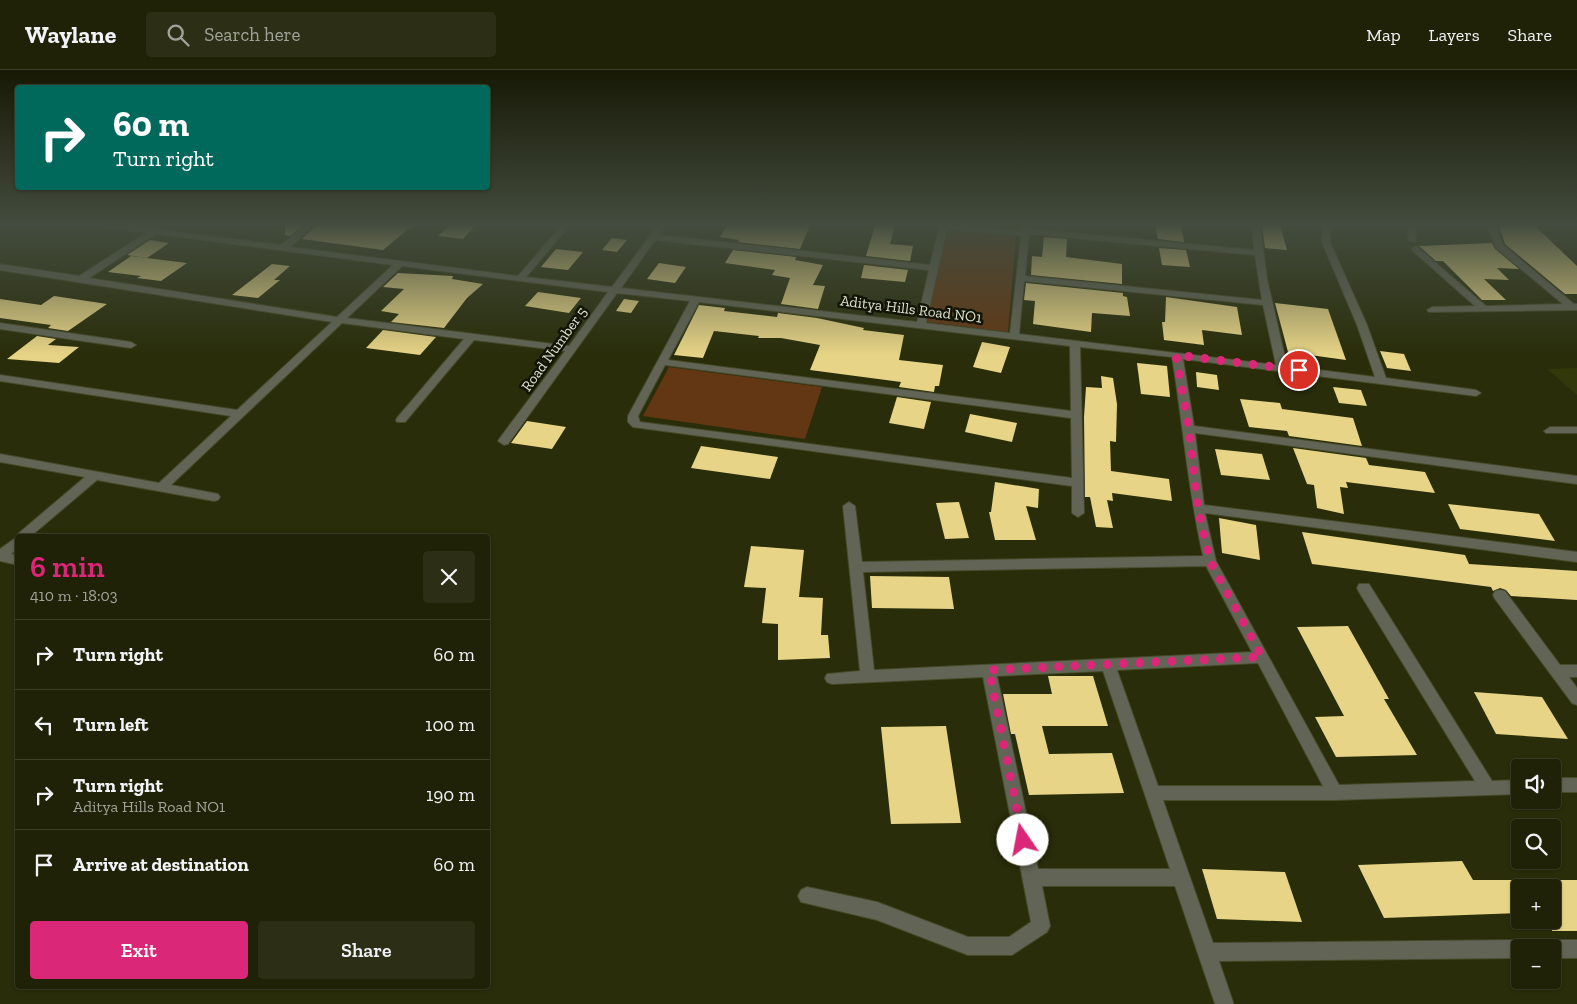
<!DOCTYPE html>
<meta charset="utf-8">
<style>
body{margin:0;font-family:"Zilla Slab",serif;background:#2c2f15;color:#f1f3f6;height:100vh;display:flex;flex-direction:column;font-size:19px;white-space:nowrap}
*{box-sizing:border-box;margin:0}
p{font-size:16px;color:#a1a49b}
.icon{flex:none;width:28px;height:28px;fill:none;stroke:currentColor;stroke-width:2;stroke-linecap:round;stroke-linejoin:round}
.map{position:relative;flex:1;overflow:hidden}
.details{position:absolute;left:15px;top:464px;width:475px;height:455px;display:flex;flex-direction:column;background:#1f2207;border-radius:5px;box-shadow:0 1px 4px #0004,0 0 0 1px #3c3f28}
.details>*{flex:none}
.banner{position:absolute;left:15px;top:15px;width:475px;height:105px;border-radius:5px;box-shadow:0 1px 4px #0004,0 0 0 1px #3c3f28;background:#00695c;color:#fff;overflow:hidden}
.fabs{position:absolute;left:1511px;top:689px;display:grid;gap:10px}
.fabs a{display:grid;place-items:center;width:50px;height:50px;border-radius:5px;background:#1f2207;box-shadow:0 1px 4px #0004,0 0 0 1px #3c3f28;font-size:25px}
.pin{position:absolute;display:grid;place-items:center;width:42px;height:42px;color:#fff;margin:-21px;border:2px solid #fff;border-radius:50%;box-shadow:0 1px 5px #0007}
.me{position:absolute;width:55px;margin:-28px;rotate:348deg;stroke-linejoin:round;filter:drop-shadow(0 0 4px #0008)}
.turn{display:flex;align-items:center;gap:18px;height:105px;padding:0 15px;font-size:22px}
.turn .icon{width:65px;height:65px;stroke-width:2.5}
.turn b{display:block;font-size:35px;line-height:42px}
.round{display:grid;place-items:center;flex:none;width:52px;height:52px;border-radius:5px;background:#2c2f15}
.summary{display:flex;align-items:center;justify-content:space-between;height:85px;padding:0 15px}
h1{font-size:30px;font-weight:600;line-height:38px;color:#db2777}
.cta{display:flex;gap:10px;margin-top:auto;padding:10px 15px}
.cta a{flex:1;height:58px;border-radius:5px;background:#db2777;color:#fff;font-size:20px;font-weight:600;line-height:58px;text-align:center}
.cta a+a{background:#2c2f15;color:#f1f3f6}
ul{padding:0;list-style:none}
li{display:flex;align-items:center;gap:15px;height:70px;padding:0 15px;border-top:1px solid #3c3f28}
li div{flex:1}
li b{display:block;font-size:19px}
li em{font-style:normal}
header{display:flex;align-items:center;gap:30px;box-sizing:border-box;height:70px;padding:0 25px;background:#1f2207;border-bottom:1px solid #3c3f28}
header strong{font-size:24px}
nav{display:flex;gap:28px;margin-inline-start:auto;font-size:18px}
.search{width:350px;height:45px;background:#2c2f15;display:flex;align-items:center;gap:12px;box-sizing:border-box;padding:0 18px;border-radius:5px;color:#a1a49b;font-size:19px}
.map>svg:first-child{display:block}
.built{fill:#32380a}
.green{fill:#633713}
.building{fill:#e7d486}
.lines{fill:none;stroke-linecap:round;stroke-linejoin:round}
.minor-casing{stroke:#464a29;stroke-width:2}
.minor{fill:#626555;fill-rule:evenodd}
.route{stroke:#db2777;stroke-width:9;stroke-dasharray:0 16.2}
.labels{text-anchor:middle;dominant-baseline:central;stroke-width:5;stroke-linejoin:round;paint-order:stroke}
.far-street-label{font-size:15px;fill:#dfe3cf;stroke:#121406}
</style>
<header>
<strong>Waylane</strong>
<div class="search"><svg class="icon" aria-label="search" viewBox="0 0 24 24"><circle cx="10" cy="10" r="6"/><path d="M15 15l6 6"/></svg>Search here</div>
<nav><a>Map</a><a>Layers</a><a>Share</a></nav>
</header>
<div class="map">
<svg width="1577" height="934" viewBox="0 0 1577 934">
<rect width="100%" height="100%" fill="#292d09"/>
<polygon class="built" points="1577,298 1577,325 1547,299"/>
<g class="green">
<polygon points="947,155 1017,155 1008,262 927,252"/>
<polygon points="669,297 822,317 805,369 643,346"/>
</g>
<g class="building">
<polygon points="285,155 303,155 290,166 285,165"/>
<polygon points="317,155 413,155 383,180 302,169"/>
<polygon points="450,155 476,155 463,169 438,166"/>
<polygon points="727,155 810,155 800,179 738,172 739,170 720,167"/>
<polygon points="875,155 895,155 890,174 913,176 910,191 866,186"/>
<polygon points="1155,155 1181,155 1184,172 1158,169"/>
<polygon points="1262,155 1280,155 1287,180 1265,178"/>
<polygon points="1499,155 1534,155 1577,196 1577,224 1565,224 1505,174"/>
<polygon points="1044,167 1067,169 1066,187 1122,194 1122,214 1031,205 1032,186 1042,187"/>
<polygon points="612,168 627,170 617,182 602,180"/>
<polygon points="150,170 169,173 147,188 127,185"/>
<polygon points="1492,173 1495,179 1519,199 1497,198 1509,210 1484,209 1506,230 1482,230 1443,191 1436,191 1419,176"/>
<polygon points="1159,178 1186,180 1190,197 1162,195"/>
<polygon points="556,179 583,182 568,200 541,197"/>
<polygon points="733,180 796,187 795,190 823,195 813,215 825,216 818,239 781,234 790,208 772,205 775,200 725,193"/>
<polygon points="131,186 187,193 161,211 137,208 141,206 108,202"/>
<polygon points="659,193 686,197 675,213 647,209"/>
<polygon points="272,194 290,196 274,210 280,210 258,228 232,225"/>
<polygon points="864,195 908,200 905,212 861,208"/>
<polygon points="398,203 453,206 452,209 483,214 467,228 444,258 391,252 399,244 381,241 404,219 383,217"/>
<polygon points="1026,213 1123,223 1123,226 1127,227 1130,246 1092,243 1091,262 1033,254 1035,231 1024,230"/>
<polygon points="538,222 581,228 569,243 525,236"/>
<polygon points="54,226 107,234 68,261 48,258 51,255 0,248 0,229 41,235"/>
<polygon points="1166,227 1237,237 1242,265 1202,260 1204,275 1164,270 1162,252 1165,252"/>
<polygon points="624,229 639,231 631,243 616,241"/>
<polygon points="1275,233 1328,239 1346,290 1288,282"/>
<polygon points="699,235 725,238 724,241 777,247 778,243 817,248 864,258 863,260 904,265 899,290 943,295 939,316 935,316 934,322 899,317 901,312 810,300 820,275 781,268 758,268 759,266 714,261 703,288 674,285"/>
<polygon points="383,260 436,267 420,285 366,278"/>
<polygon points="37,266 56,269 48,275 79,277 59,293 7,289"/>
<polygon points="982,272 1010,277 1001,303 973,297"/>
<polygon points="1380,281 1404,284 1411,301 1387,298"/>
<polygon points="1137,293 1167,296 1170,327 1141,324"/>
<polygon points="1196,302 1217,305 1219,320 1197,317"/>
<polygon points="1101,306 1113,308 1117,334 1116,372 1110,371 1111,401 1169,409 1172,431 1112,423 1113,431 1107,430 1113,458 1096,457 1090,427 1085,427 1084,347 1086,317 1102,318"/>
<polygon points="1333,317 1361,320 1367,336 1339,333"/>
<polygon points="897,327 931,332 924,359 889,353"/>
<polygon points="1240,329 1280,333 1282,339 1353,348 1362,376 1289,366 1287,361 1249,357"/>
<polygon points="970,344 1017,353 1012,372 965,362"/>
<polygon points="527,351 566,357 552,379 511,373"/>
<polygon points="701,376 778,387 770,409 691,398"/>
<polygon points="1293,378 1366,388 1369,395 1425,402 1435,423 1346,412 1348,418 1340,417 1344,444 1317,438 1314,415 1307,414"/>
<polygon points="1215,379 1262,384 1270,410 1221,405"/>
<polygon points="995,412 1039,419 1038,438 1026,436 1036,470 995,470 989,442 991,442"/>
<polygon points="959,432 969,468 945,469 936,433"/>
<polygon points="1448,434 1539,444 1555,471 1460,459"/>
<polygon points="1219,448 1256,455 1260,490 1222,483"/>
<polygon points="1302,462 1465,485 1469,494 1577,501 1577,530 1511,526 1506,520 1500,518 1493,521 1491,517 1312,494"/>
<polygon points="751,476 804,480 799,527 823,528 821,565 828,565 830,588 778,590 778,554 762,553 766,518 744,517"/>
<polygon points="870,506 949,507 954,539 872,538"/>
<polygon points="1348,556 1389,629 1384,629 1417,685 1336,687 1315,647 1344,646 1297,557"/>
<polygon points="1048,606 1093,606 1108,656 1042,656 1049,684 1112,683 1124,723 1029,725 1015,664 1011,664 1003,624 1052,624"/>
<polygon points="1474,622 1542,627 1568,669 1496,664"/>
<polygon points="946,656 961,753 891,754 881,657"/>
<polygon points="1462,791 1473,810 1520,810 1520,843 1384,848 1358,795"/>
<polygon points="1202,799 1285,802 1302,852 1217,849"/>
<rect x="1552" y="810" width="25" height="51"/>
</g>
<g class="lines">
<g class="minor-casing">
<g id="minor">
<path d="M99 155H122L153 159 157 158 161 160 281 175 306 155H315L290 177 518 206 562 155H570L526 207 612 217 658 155H666L659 165 930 195 940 155 1021 161 1022 155H1030V159L1254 180 1252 155H1260L1267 209 1287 296 1375 307 1357 255 1322 172 1323 155H1331L1330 172 1367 255 1386 308 1476 320 1481 323 1476 326 1183 289 1194 356 1577 406V414L1195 363 1204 435 1577 482V492L1205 443 1216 491 1339 715 1475 711 1359 522 1357 518 1359 514H1369L1492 711 1520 710V724L1335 730H1163L1213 873 1520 870 1526 873 1528 878H1520V888L1219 891 1233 932V934H1215L1175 816H1042L1050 856 1047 862 1012 885H968L877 850 801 832 798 826 801 820 807 817 877 832 968 867H1009L1031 852 983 607 832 614 827 612 825 608 827 604 860 601 843 436 849 432 855 436 862 492 1203 486C1188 421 1183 354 1172 287L1080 277 1084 443 1078 447 1072 443V416L633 357 628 352V346L690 231 617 223 508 374 504 375 498 371 500 368 565 281 474 270 405 352H397L396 350 397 348 464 269 342 253 171 415 218 424 220 427 218 430 214 431 97 410 31 466H18V478L11 484 18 485V495L0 491V479L17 467 19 463 85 407 0 392V384L159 413 231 346 0 311V305L237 340 332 252 0 200V194L79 206 146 163 103 157ZM947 159 1021 166 1010 263 926 253ZM156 164 393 195 337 247 89 208ZM1029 164 1255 185 1262 230 1025 206ZM655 170 929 200 917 252 621 218ZM402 196 608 222 569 276 347 248ZM1024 211 1263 235 1276 295 1019 264ZM699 232 1070 276 1071 341 668 290ZM665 295 1071 348 1072 408 640 352 638 346ZM1206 496 1252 582 874 600 863 502ZM1258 593 1323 716H1158L1117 600ZM1103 601 1170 799H1038L997 606Z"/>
<polygon points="1409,155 1417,155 1415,172 1408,170"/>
<polygon points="1487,155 1495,155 1503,175 1574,234 1577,234 1577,240 1429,242 1427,240 1432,237 1475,236 1413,181 1412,179 1416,176 1486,236 1563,234 1496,178"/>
<polygon points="0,253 131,272 136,275 131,278 0,259"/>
<polygon points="1550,357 1577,357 1577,363 1546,363 1544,361"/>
<polygon points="1500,520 1505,521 1560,595 1577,595 1577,607 1569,607 1577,618 1577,635 1572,633 1495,529 1493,525 1495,521"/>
<rect x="1552" y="708" width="25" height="14"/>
<polygon points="1552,870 1577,870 1577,888 1552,888 1552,878 1544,878 1546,873"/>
</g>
</g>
<use href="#minor" class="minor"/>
</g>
<linearGradient id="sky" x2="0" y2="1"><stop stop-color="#171905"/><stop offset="0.54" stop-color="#434c3e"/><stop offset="1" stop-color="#434c3e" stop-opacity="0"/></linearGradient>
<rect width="1577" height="286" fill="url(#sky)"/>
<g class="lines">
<polyline class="route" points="1023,770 989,600 1262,587 1210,491 1198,438 1189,359 1176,285 1299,300"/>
</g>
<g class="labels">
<g class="far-street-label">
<text transform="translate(911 239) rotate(7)">Aditya Hills Road NO1</text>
<text transform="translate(554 279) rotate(-54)">Road Number 5</text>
</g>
</g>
</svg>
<div class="fabs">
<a><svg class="icon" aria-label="sound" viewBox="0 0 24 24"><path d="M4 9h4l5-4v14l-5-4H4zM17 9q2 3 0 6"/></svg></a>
<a><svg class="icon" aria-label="search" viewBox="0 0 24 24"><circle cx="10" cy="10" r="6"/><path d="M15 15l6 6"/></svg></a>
<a>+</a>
<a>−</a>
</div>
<div class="pin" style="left:1299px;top:300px;background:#d93025"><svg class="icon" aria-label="arrive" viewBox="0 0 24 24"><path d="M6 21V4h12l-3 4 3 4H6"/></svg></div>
<svg class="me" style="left:1023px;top:770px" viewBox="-20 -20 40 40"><circle r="19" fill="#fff"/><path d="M0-13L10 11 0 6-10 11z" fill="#db2777"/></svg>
<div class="banner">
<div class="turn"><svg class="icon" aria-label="right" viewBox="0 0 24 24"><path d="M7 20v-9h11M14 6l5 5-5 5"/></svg><div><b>60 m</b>Turn right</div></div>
</div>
<section class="details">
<div class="summary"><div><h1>6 min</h1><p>410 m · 18:03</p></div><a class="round"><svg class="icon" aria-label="close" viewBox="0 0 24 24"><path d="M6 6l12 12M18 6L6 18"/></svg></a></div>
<ul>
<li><svg class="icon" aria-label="right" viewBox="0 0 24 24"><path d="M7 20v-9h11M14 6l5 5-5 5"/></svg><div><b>Turn right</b></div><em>60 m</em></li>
<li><svg class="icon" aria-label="left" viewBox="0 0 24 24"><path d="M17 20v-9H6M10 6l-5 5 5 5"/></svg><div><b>Turn left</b></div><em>100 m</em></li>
<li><svg class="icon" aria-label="right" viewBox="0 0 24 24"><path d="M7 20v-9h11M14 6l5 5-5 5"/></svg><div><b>Turn right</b><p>Aditya Hills Road NO1</p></div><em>190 m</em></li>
<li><svg class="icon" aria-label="arrive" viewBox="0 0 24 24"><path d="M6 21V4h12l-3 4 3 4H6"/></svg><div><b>Arrive at destination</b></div><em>60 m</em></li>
</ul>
<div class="cta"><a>Exit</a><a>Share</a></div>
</section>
</div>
